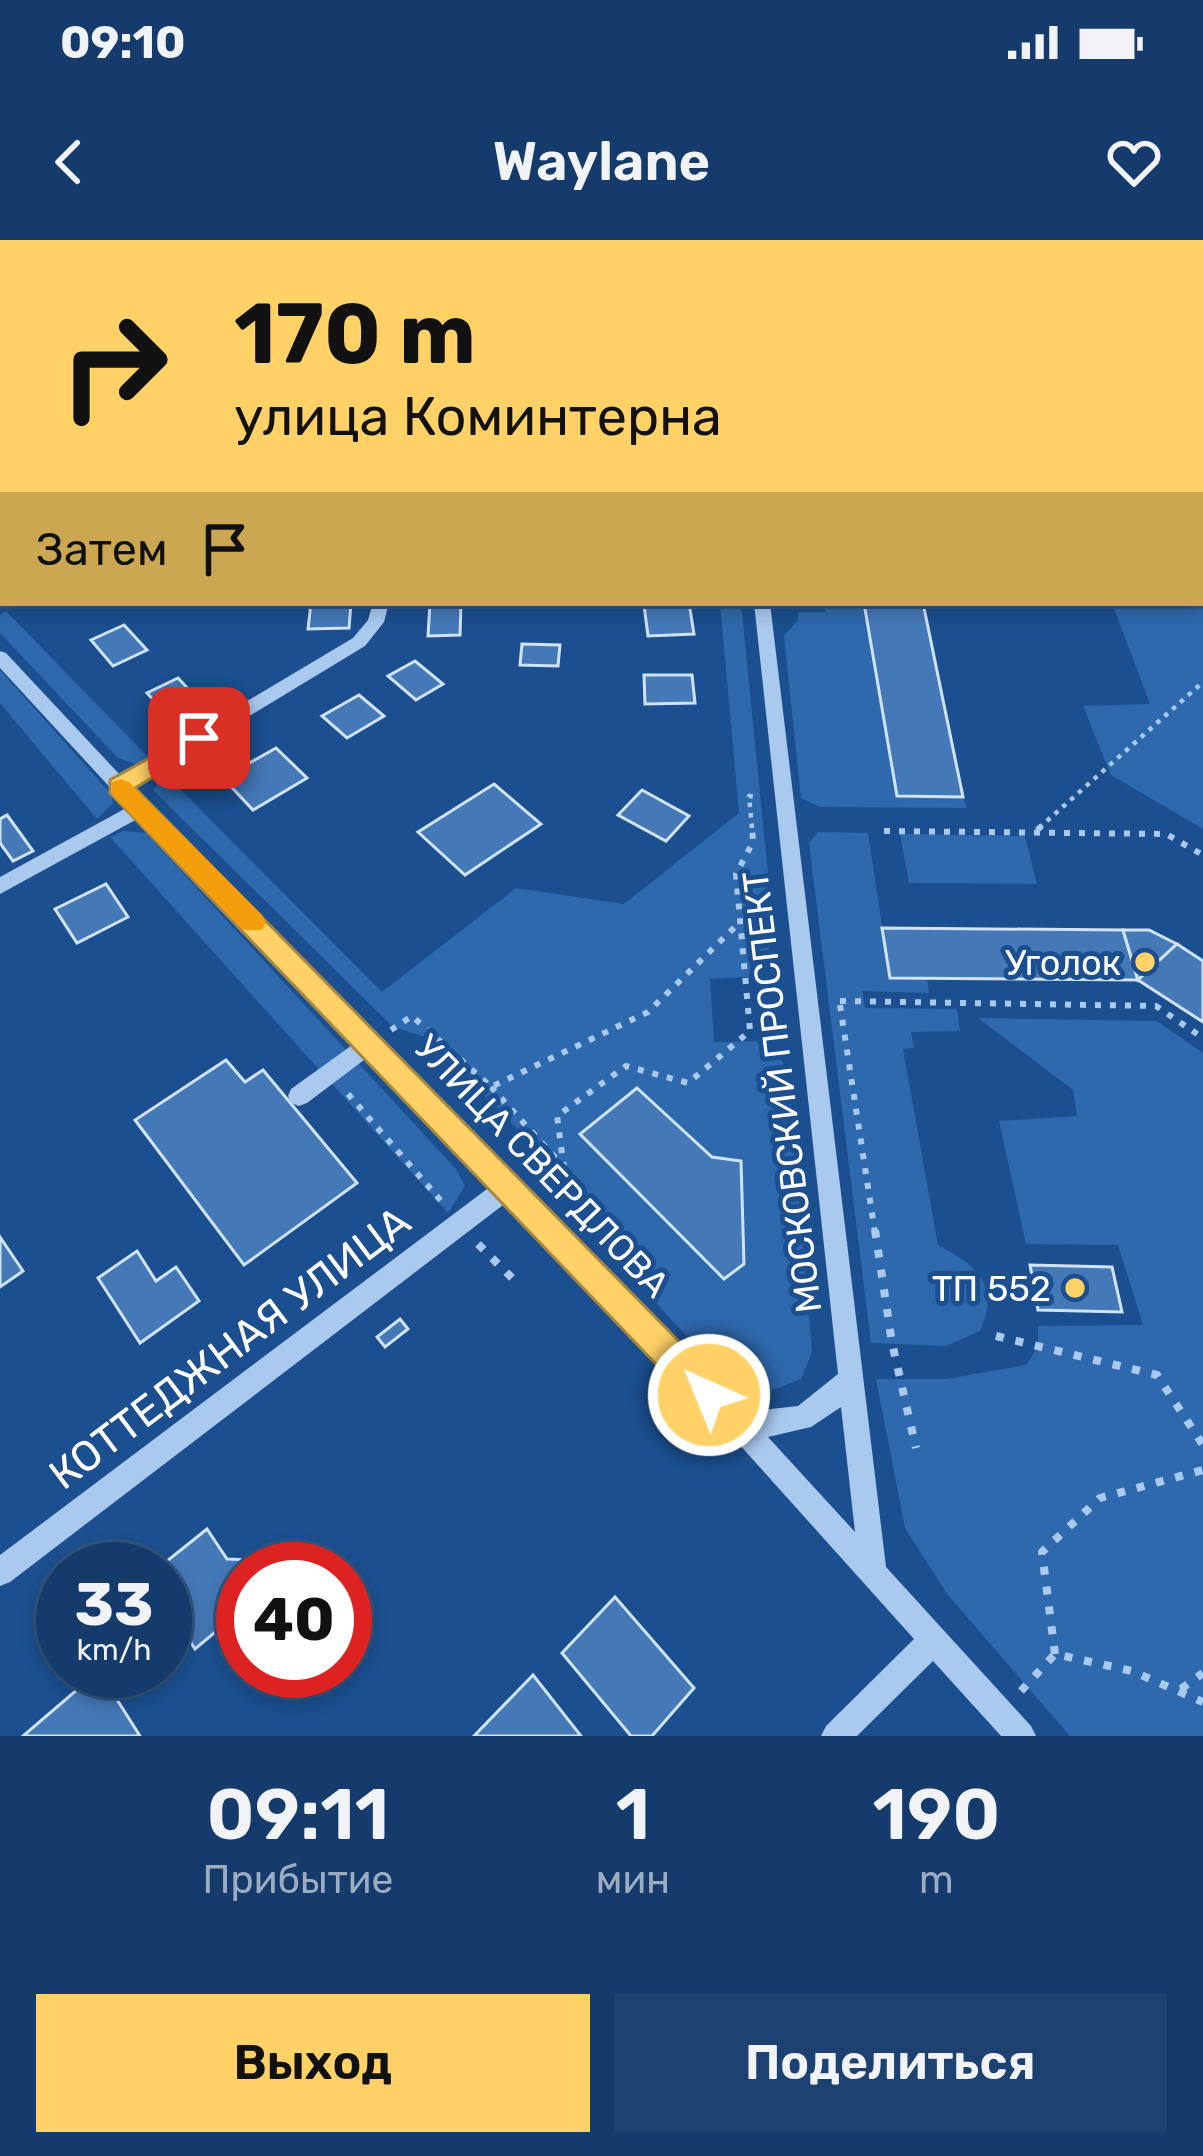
<!DOCTYPE html>
<html lang="ru">
<meta charset="utf-8">
<style>
body{margin:0;font-family:Rubik,sans-serif;background:#1d4271;color:#f1f3f6;height:100vh;display:flex;flex-direction:column;font-size:45px;white-space:nowrap}
*{box-sizing:border-box;margin:0}
p{font-size:39px;color:#9dadc1}
.icon{flex:none;width:66px;height:66px;fill:none;stroke:currentColor;stroke-width:2;stroke-linecap:round;stroke-linejoin:round}
.map{position:relative;height:1496px;overflow:hidden}
.side{display:flex;flex-direction:column;background:#143b6b;flex:1}
.side>*{flex:none}
.banner{position:absolute;left:0px;top:0px;width:1203px;height:366px;box-shadow:0 6px 18px #0003,0 0 0 3px #33557e;background:#ffd166;color:#111;overflow:hidden}
.speed{position:absolute;left:36px;top:1302px;display:flex;gap:24px;font-size:60px;font-weight:700;text-align:center}
.speed>*{display:grid;place-content:center;width:156px;height:156px;border-radius:50%;background:#143b6b;box-shadow:0 6px 18px #0003,0 0 0 3px #33557e;line-height:1}
.speed small{font-size:30px;font-weight:400}
.speed .limit{border:18px solid #d22;background:#fff;color:#111}
.pin{position:absolute;display:grid;place-items:center;width:102px;height:102px;color:#fff;margin:-51px;border-radius:24px;box-shadow:0 6px 18px #0006}
.me{position:absolute;width:132px;margin:-66px;rotate:316deg;stroke-linejoin:round;filter:drop-shadow(0 0 9px #0008)}
.turn{display:flex;align-items:center;gap:42px;height:252px;padding:0 36px;font-size:54px}
.turn .icon{width:156px;height:156px;stroke-width:2.5}
.turn b{display:block;font-size:84px;line-height:102px}
.then{display:flex;align-items:center;height:114px;padding:0 36px;background:#0003;gap:24px;font-size:45px}
.eta{display:flex;justify-content:space-evenly;align-items:center;height:204px;text-align:center}
.eta b{font-size:72px;font-weight:600;line-height:84px}
.button{display:flex;gap:24px;margin-top:auto;padding:24px 36px}
.button a{flex:1;height:138px;border-radius:0px;background:#ffd166;color:#111;font-size:48px;font-weight:600;line-height:138px;text-align:center}
.button a+a{background:#1d4271;color:#f1f3f6}
.status{display:flex;justify-content:space-between;align-items:center;height:84px;padding:0 60px;background:#143b6b;direction:ltr}
.status svg{height:33px;fill:currentColor}
header{display:flex;justify-content:space-between;align-items:center;height:156px;padding:0 36px;background:#143b6b;font-size:54px;font-weight:600}
.map>svg:first-child{display:block}
.green{fill:#2e69ad}
.building{fill:#4478b7;stroke:#cfe3fa;stroke-width:3}
.lines{fill:none;stroke-linecap:round;stroke-linejoin:round}
.path-far2{stroke:#a9c9ee;stroke-width:4.5;stroke-dasharray:4.5 6;stroke-linecap:butt}
.path-far1{stroke:#a9c9ee;stroke-width:6;stroke-dasharray:6 9;stroke-linecap:butt}
.path{stroke:#a9c9ee;stroke-width:8;stroke-dasharray:8 12;stroke-linecap:butt}
.minor{fill:#a9c9ee;fill-rule:evenodd}
.route{fill:#ffd166;stroke:#a68842;stroke-width:3}
.slow{fill:#f59e0b}
.poi-dot{fill:#ffd166;stroke:#1b4f8f;stroke-width:4.5}
.labels{text-anchor:middle;dominant-baseline:central;stroke-width:10;stroke-linejoin:round;paint-order:stroke}
.poi-label{font-size:36px;fill:#fff;stroke:#1b4f8f;text-anchor:end}
.street-label{font-size:36px;fill:#fff;stroke:#1b4f8f}
.near-street-label{font-size:42px;fill:#fff;stroke:#1b4f8f}
</style>
<div class="status"><b>09:10</b><svg viewBox="0 0 49 12"><path d="M0 12V9h3v3zM5 12V6h3v6zM10 12V3h3v9zM15 12V0h3v12zM26 1h20v11H26zM47 4h2v5h-2z"/></svg></div>
<header><svg class="icon" aria-label="back" viewBox="0 0 24 24"><path d="M15 5l-7 7 7 7"/></svg>Waylane<svg class="icon" aria-label="heart" viewBox="0 0 24 24"><path d="M12 20l-8-8c-3-5 5-10 8-4 3-6 11-1 8 4z"/></svg></header>
<div class="map">
<svg width="1203" height="1496" viewBox="0 0 1203 1496">
<rect width="100%" height="100%" fill="#1b4f8f"/>
<g class="green">
<polygon points="736,0 1203,0 1203,170 1200,3"/>
<polygon points="1200,257 1203,257 1203,589 1111,535 1083,466 1150,464 1112,363 1200,363"/>
<polygon points="720,363 741,363 774,694 759,736 710,739 714,802 767,801 788,830 812,1112 801,1139 773,1150 738,1143 704,1115 656,1063 642,1018 429,798 393,787 153,550 165,534 382,752 516,648 624,664 739,573"/>
<polygon points="824,363 864,363 897,556 963,557 967,568 820,567 801,558 784,396 798,380 798,372 825,372"/>
<polygon points="6,371 149,518 135,524 118,518 0,393 0,375"/>
<polygon points="0,430 111,554 113,563 97,579 0,463"/>
<polygon points="123,591 146,593 456,929 465,946 448,973 110,597"/>
<path d="M818 592 868 593 890 738H927L929 753 862 751 865 768 957 769 960 791 911 792 914 808 903 809 938 1005C978 1026 1000 1045 980 1091L946 1106 871 1103 809 603Z"/>
<polygon points="900,594 1025,596 1037,644 909,643"/>
<polygon points="978,778 1157,781 1203,813 1203,1496 1070,1496 947,1354 905,1288 876,1139 946,1139 1026,1125 1038,1107 1038,1086 1143,1085 1118,1005 1026,1004 999,881 1077,876 1073,850"/>
</g>
<g class="building">
<polygon points="311,363 351,363 349,388 308,389"/>
<polygon points="430,363 461,363 460,395 428,396"/>
<polygon points="689,363 694,394 648,396 644,365"/>
<polygon points="864,363 923,363 963,557 897,556"/>
<polygon points="124,385 147,410 113,426 91,400"/>
<polygon points="522,404 560,405 558,426 520,425"/>
<polygon points="415,421 443,444 416,460 388,436"/>
<polygon points="644,435 692,435 695,463 645,464"/>
<polygon points="178,438 209,471 178,487 147,453"/>
<polygon points="359,455 384,476 347,498 322,476"/>
<polygon points="276,508 307,538 253,570 223,538"/>
<polygon points="494,544 541,584 465,635 418,592"/>
<polygon points="642,550 689,576 666,601 618,575"/>
<polygon points="7,575 33,611 13,621 0,603 0,579"/>
<polygon points="106,644 128,677 77,703 55,669"/>
<polygon points="882,688 1123,690 1138,740 890,738"/>
<polygon points="1123,690 1149,690 1177,704 1138,740"/>
<polygon points="1177,704 1203,721 1203,782 1138,740"/>
<polygon points="226,820 245,842 263,830 357,943 244,1025 135,880"/>
<polygon points="637,848 712,917 741,921 744,1024 724,1039 580,894"/>
<polygon points="0,997 23,1031 0,1047"/>
<polygon points="137,1011 156,1041 176,1027 199,1061 140,1103 98,1038"/>
<polygon points="1030,1025 1112,1027 1122,1072 1038,1070"/>
<polygon points="400,1079 408,1089 385,1107 377,1097"/>
<polygon points="207,1289 227,1319 254,1320 259,1329 243,1329 243,1369 195,1409 172,1372 165,1378 165,1329 157,1329"/>
<polygon points="615,1357 694,1448 652,1496 631,1496 562,1413"/>
<polygon points="99,1431 140,1496 23,1496"/>
<polygon points="533,1435 581,1496 474,1496"/>
</g>
<g class="lines">
<g class="path-far2">
<polyline points="752,588 749,556 756,557"/>
<polyline points="1039,588 1203,442"/>
</g>
<g class="path-far1">
<polyline points="1037,590 1043,585"/>
<polyline points="884,591 1166,594 1203,615"/>
<polyline points="840,761 1156,766 1203,798"/>
<polyline points="840,765 875,993"/>
<polyline points="391,790 412,776 491,847 648,772 740,682"/>
<polyline points="491,847 562,925"/>
<polyline points="348,854 442,962"/>
<polyline points="564,928 557,876 626,826 688,843 750,791 736,634 753,602 752,585"/>
</g>
<g class="path">
<polyline points="875,990 892,1103 916,1208"/>
<polyline points="478,1004 517,1043"/>
<polyline points="996,1096 1157,1135 1203,1205"/>
<polyline points="1055,1414 1042,1312 1100,1258 1203,1230"/>
<polyline points="1181,1449 1203,1433"/>
<polyline points="1021,1451 1055,1414 1132,1431 1203,1462"/>
</g>
<g class="minor">
<polygon points="435,0 447,0 446,3 434,3"/>
<rect x="712" y="0" width="12" height="3"/>
<polygon points="1114,0 1126,0 1127,3 1115,3"/>
<polygon points="0,355 3,355 3,363 9,364 0,366"/>
<path d="M373 363H389L384 382 365 406 132 547 744 1172 798 1166 838 1134 754 363H770L886 1327 1031 1486 1036 1496H1001L933 1421 857 1496H821L826 1486 914 1399 730 1194 507 962 10 1342 0 1346V1315L491 946 368 817 307 863 299 866 291 863 288 856 291 849 355 803 139 578 0 654V637L128 567 0 428V411L6 413 121 536 353 398 368 380ZM841 1167 855 1292 768 1197 811 1187Z"/>
</g>
</g>
<polygon class="route" points="199,490 207,492 207,504 135,548 720,1143 725,1155 720,1167 709,1171 697,1167 110,553 110,540"/>
<polygon class="slow" points="121,539 129,542 262,675 266,683 262,690 243,690 112,555 112,542"/>
<g class="poi-dot">
<circle cx="1145" cy="722" r="12"/>
<circle cx="1075" cy="1048" r="12"/>
</g>
<g class="labels">
<g class="poi-label">
<text x="1121" y="722">Уголок</text>
<text x="1051" y="1048">ТП 552</text>
</g>
<g class="street-label">
<text transform="translate(782 852) rotate(-97)">МОСКОВСКИЙ ПРОСПЕКТ</text>
<text transform="translate(542 926) rotate(46)">УЛИЦА СВЕРДЛОВА</text>
</g>
<g class="near-street-label">
<text transform="translate(230 1108) rotate(-37)">КОТТЕДЖНАЯ УЛИЦА</text>
</g>
</g>
</svg>
<div class="speed"><div>33<small>km/h</small></div><div class="limit">40</div></div>
<div class="pin" style="left:199px;top:498px;background:#d93025"><svg class="icon" aria-label="arrive" viewBox="0 0 24 24"><path d="M6 21V4h12l-3 4 3 4H6"/></svg></div>
<svg class="me" style="left:709px;top:1155px" viewBox="-20 -20 40 40"><circle r="17" fill="#ffd166" stroke="#fff" stroke-width="3"/><path d="M0-11L8 9 0 5-8 9z" fill="#fff"/></svg>
<div class="banner">
<div class="turn"><svg class="icon" aria-label="right" viewBox="0 0 24 24"><path d="M7 20v-9h11M14 6l5 5-5 5"/></svg><div><b>170 m</b>улица Коминтерна</div></div>
<div class="then">Затем<svg class="icon" aria-label="arrive" viewBox="0 0 24 24"><path d="M6 21V4h12l-3 4 3 4H6"/></svg></div>
</div>
</div>
<section class="side">
<div class="eta">
<div><b>09:11</b><p>Прибытие</p></div>
<div><b>1</b><p>мин</p></div>
<div><b>190</b><p>m</p></div>
</div>
<div class="button"><a>Выход</a><a>Поделиться</a></div>
</section>
